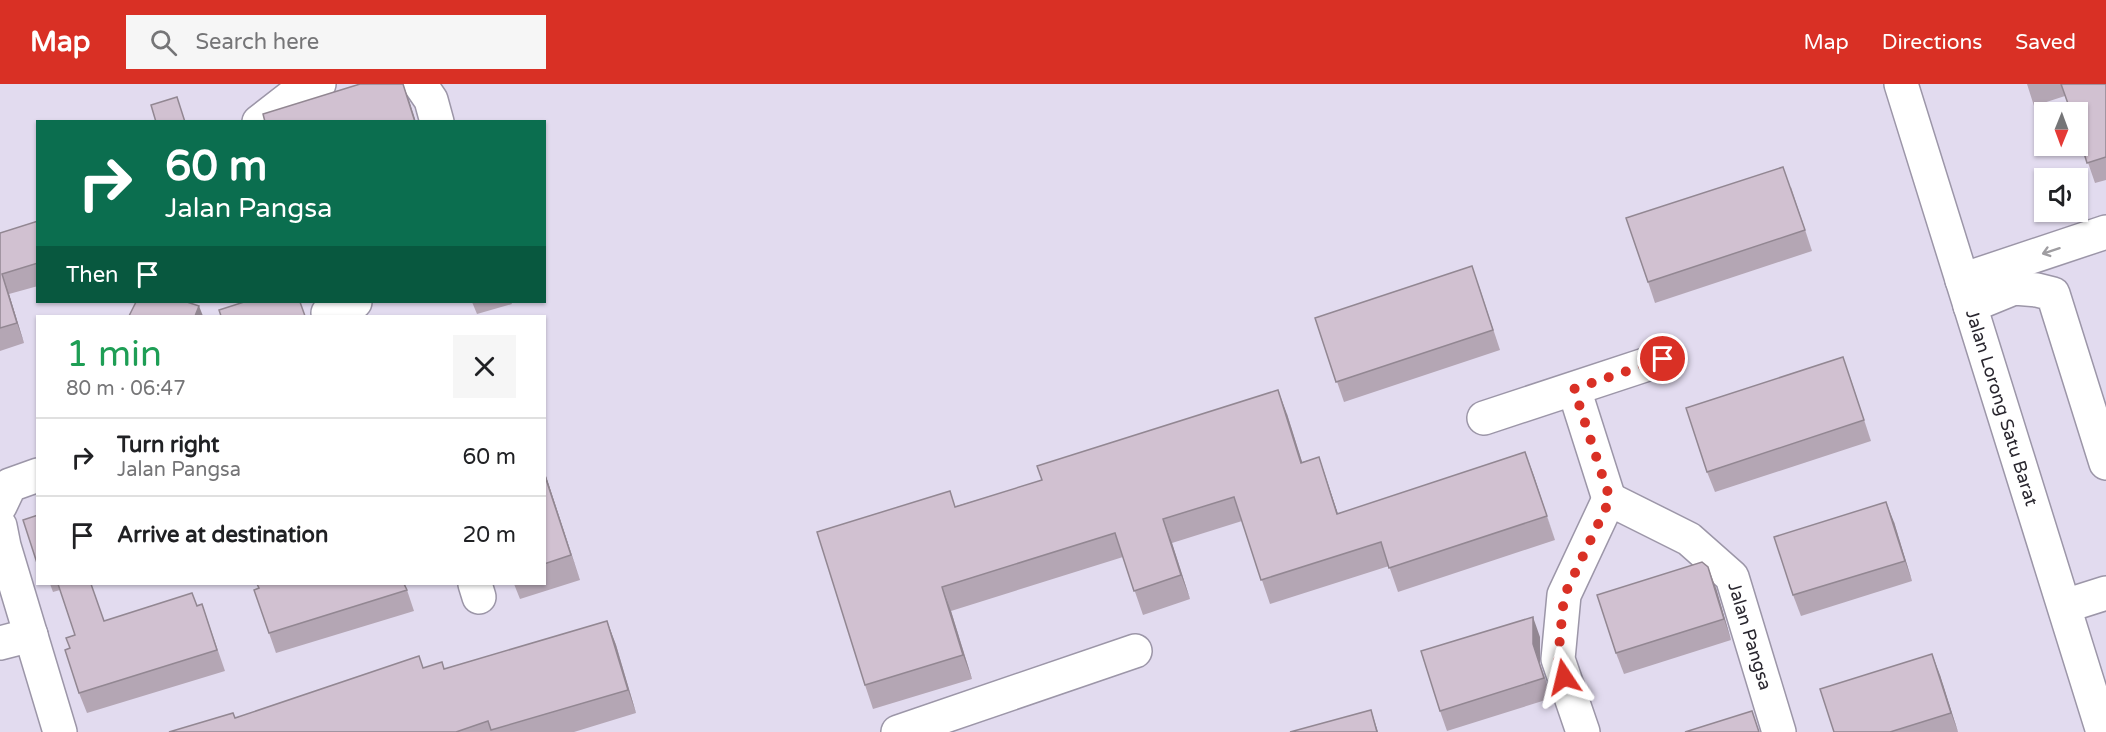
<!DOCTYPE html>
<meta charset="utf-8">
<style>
body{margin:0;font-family:"Varela Round",sans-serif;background:#f6f6f6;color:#202124;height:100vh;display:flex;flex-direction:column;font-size:22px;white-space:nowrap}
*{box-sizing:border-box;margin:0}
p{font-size:20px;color:#757577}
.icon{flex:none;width:33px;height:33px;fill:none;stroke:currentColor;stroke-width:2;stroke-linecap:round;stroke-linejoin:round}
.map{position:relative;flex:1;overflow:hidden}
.details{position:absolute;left:36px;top:231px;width:510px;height:270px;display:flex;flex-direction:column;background:#fff;border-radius:0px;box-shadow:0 2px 4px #0004}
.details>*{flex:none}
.guide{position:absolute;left:36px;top:36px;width:510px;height:183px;border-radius:0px;box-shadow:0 2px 4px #0004;background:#0b6e4f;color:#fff;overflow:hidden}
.needle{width:39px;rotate:181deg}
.tools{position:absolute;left:2034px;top:18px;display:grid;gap:12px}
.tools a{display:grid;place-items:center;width:54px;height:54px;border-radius:0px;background:#fff;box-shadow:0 2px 4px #0004;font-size:30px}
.pin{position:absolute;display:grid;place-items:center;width:51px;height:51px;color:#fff;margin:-26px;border:3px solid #fff;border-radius:50%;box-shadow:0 2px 6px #0007}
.me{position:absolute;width:66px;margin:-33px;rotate:350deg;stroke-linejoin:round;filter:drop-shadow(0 0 4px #0008)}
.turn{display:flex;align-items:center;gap:21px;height:126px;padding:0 30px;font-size:27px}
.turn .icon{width:78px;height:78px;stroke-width:2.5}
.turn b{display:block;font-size:42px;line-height:51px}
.then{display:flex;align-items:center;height:57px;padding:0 30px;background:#0003;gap:12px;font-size:22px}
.round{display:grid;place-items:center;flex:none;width:63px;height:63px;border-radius:0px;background:#f6f6f6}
.headline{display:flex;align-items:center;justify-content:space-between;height:102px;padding:0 30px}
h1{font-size:36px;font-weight:600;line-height:45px;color:#1e9e55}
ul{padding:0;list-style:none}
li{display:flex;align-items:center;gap:18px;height:78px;padding:0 30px;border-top:2px solid #e0e0e0}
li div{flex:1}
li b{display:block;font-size:22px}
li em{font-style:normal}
header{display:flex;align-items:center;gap:36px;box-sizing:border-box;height:84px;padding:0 30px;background:#d93025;color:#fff}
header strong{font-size:28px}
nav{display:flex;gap:33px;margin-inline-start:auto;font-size:21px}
.search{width:420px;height:54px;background:#f6f6f6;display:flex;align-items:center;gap:15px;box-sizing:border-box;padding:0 21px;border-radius:0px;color:#757577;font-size:22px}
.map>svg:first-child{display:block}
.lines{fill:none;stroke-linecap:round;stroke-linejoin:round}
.minor-casing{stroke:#9c96a8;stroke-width:36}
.minor{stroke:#fff;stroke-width:33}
.wall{fill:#b4a6b4}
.shaded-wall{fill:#928792}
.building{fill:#d1c1d1;stroke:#928792;stroke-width:1.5}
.oneway{stroke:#9f9da1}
.route{stroke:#d93025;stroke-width:10;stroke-dasharray:0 18}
.labels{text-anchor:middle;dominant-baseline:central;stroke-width:4.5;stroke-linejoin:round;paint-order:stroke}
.street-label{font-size:18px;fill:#29262e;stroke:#f0e8fd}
</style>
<header>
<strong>Map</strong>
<div class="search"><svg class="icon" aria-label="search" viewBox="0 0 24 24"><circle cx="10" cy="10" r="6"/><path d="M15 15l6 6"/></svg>Search here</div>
<nav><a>Map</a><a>Directions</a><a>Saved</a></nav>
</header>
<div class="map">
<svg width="2106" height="648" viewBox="0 0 2106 648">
<rect width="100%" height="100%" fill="#e2dbef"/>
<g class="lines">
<g class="minor-casing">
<g id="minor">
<polyline points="420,0 431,16 437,38"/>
<path id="s1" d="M1901 0 2103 648"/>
<polyline points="259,38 295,10 319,0"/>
<polyline points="1962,196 2106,148"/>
<polyline points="1970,222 2014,204 2037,206 2053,210 2106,379"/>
<polyline points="328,229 355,218"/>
<polyline points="1574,305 1609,415"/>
<polyline points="1484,334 1663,275"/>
<polyline points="0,422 10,401 38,391"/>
<polyline points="0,442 4,462 60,648"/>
<polyline points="475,500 479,513"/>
<polyline points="2065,522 2106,509"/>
<polyline points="0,559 31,551"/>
<polyline points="898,648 1135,567"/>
<path id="s2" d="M1583 648 1558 575 1564 511 1609 415 1689 455 1732 493 1779 648"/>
</g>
</g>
<use href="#minor" class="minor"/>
</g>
<g class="wall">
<polygon points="2027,0 2106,0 2106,96 2095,99 2065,12 2034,22"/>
<polygon points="1791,103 1812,167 1655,219 1648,198"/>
<polygon points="38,137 38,202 9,210 24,259 0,267 0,149"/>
<polygon points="1479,202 1500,266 1344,318 1315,234"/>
<polygon points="472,218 511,218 512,220 477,230"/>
<polygon points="1850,293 1871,357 1715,408 1707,388"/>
<polygon points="1287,330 1302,378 1319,373 1338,430 1525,368 1555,456 1398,508 1389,482 1270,520 1242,437 1172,459 1190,515 1143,531 1123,473 951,527 972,595 873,625 865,601 956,422"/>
<polygon points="544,386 580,496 520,515 514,500 544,500"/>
<polygon points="1894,438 1912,497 1801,532 1793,511"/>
<polygon points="50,500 91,500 104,537 202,520 225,587 87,629 79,609 70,564 75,551 60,506 53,508"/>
<polygon points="405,500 414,527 276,569 269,549 259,504"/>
<polygon points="1716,504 1731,556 1624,590 1616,569"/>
<polygon points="607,537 616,561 636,629 574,648 169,648 235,634 423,584 444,585"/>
<polygon points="1540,553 1540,581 1552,614 1447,647 1440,627"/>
<polygon points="1940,591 1958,648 1834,648"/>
</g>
<g class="shaded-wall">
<polygon points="403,0 410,19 416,38 415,38"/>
<polygon points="2,190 9,210 24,259 17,239"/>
<polygon points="199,222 203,232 195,232"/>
<polygon points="1278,306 1287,330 1310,403 1301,379"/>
<polygon points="1525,368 1534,392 1555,456 1547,432"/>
<polygon points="1319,373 1346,454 1337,430"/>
<polygon points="544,386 580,496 544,389"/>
<polygon points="1886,418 1894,438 1912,497 1905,477"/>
<polygon points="1163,435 1172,459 1190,515 1181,491"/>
<polygon points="1708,483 1716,504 1731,556 1724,535"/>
<polygon points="942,503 951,527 972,595 963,571"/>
<polygon points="1533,533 1540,553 1540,581 1552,614 1533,560"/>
<polygon points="607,537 616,561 636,629 628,606"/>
<polygon points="1932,570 1940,591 1958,648 1951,629"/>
<polygon points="1371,626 1378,648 1377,648"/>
</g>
<g class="building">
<polygon points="360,0 403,0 415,38 265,38 263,30"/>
<polygon points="2061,0 2106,0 2106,73 2087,79 2078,49 2078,28 2071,28"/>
<polygon points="177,13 185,38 156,38 151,21"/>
<polygon points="1783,83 1805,146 1648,198 1626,134"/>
<polygon points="38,137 38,179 2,190 17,239 0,244 0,149"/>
<polygon points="1472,182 1493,246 1336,298 1315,234"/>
<polygon points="136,218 187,218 199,222 195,232 129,232"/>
<polygon points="244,218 300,218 305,232 221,232 219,226"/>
<polygon points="1843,273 1864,336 1707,388 1686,324"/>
<polygon points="1278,306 1301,379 1319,373 1337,430 1525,368 1547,432 1389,484 1381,458 1261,496 1234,413 1163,435 1181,491 1134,507 1115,449 942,503 963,571 865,601 817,448 950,407 955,423 1042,396 1037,382"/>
<polygon points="544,389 571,471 544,480"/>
<polygon points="1886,418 1905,477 1793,511 1774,453"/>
<polygon points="38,431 38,479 37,479 23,436"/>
<polygon points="1702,478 1708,483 1724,535 1616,569 1597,511"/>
<polygon points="58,500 91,500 104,537 192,509 197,522 202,520 217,566 79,609 65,566 70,564 66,554 75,551"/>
<polygon points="257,500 404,500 407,506 269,549 254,506 259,504"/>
<polygon points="1533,533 1533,560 1544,594 1440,627 1421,567"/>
<polygon points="607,537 628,606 491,646 488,637 456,648 169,648 233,629 235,634 419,572 423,584 442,578 444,585"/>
<polygon points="1932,570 1951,629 1890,648 1834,648 1820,605"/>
<polygon points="1371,626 1377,648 1290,648"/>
<polygon points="1752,627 1759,648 1685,648"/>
</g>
<defs><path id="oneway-shaft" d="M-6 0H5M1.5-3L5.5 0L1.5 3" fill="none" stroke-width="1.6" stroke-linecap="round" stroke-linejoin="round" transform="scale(1.5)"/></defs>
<use class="oneway" href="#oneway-shaft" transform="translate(2051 167) rotate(162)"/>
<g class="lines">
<polyline class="route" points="1564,593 1558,575 1564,512 1610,415 1574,305 1663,275"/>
</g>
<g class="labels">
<g class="street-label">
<text stroke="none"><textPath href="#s1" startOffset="339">Jalan Lorong Satu Barat</textPath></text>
<text stroke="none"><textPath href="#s2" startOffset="456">Jalan Pangsa</textPath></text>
</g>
</g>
</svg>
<div class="tools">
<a><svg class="needle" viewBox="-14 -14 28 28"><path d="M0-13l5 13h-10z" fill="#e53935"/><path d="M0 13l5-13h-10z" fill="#757577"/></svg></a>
<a><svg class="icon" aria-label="sound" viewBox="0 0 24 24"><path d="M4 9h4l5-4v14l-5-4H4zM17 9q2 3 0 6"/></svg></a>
</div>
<div class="pin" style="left:1663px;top:275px;background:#d93025"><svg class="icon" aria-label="arrive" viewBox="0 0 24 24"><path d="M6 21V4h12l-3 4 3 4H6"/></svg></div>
<svg class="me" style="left:1564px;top:593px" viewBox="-20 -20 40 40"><path d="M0-17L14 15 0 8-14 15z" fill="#d93025" stroke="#fff" stroke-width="4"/></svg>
<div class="guide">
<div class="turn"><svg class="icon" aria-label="right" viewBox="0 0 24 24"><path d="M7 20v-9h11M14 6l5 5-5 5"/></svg><div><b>60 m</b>Jalan Pangsa</div></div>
<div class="then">Then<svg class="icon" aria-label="arrive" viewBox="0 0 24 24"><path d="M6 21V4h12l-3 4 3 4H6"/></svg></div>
</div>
<section class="details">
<div class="headline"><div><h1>1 min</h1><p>80 m · 06:47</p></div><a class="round"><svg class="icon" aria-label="close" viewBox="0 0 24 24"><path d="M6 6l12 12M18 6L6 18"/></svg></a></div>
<ul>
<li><svg class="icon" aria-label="right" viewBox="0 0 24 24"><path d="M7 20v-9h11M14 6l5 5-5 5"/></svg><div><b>Turn right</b><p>Jalan Pangsa</p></div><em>60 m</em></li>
<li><svg class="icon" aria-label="arrive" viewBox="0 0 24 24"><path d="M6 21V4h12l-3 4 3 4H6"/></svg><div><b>Arrive at destination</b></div><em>20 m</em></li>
</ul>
</section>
</div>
